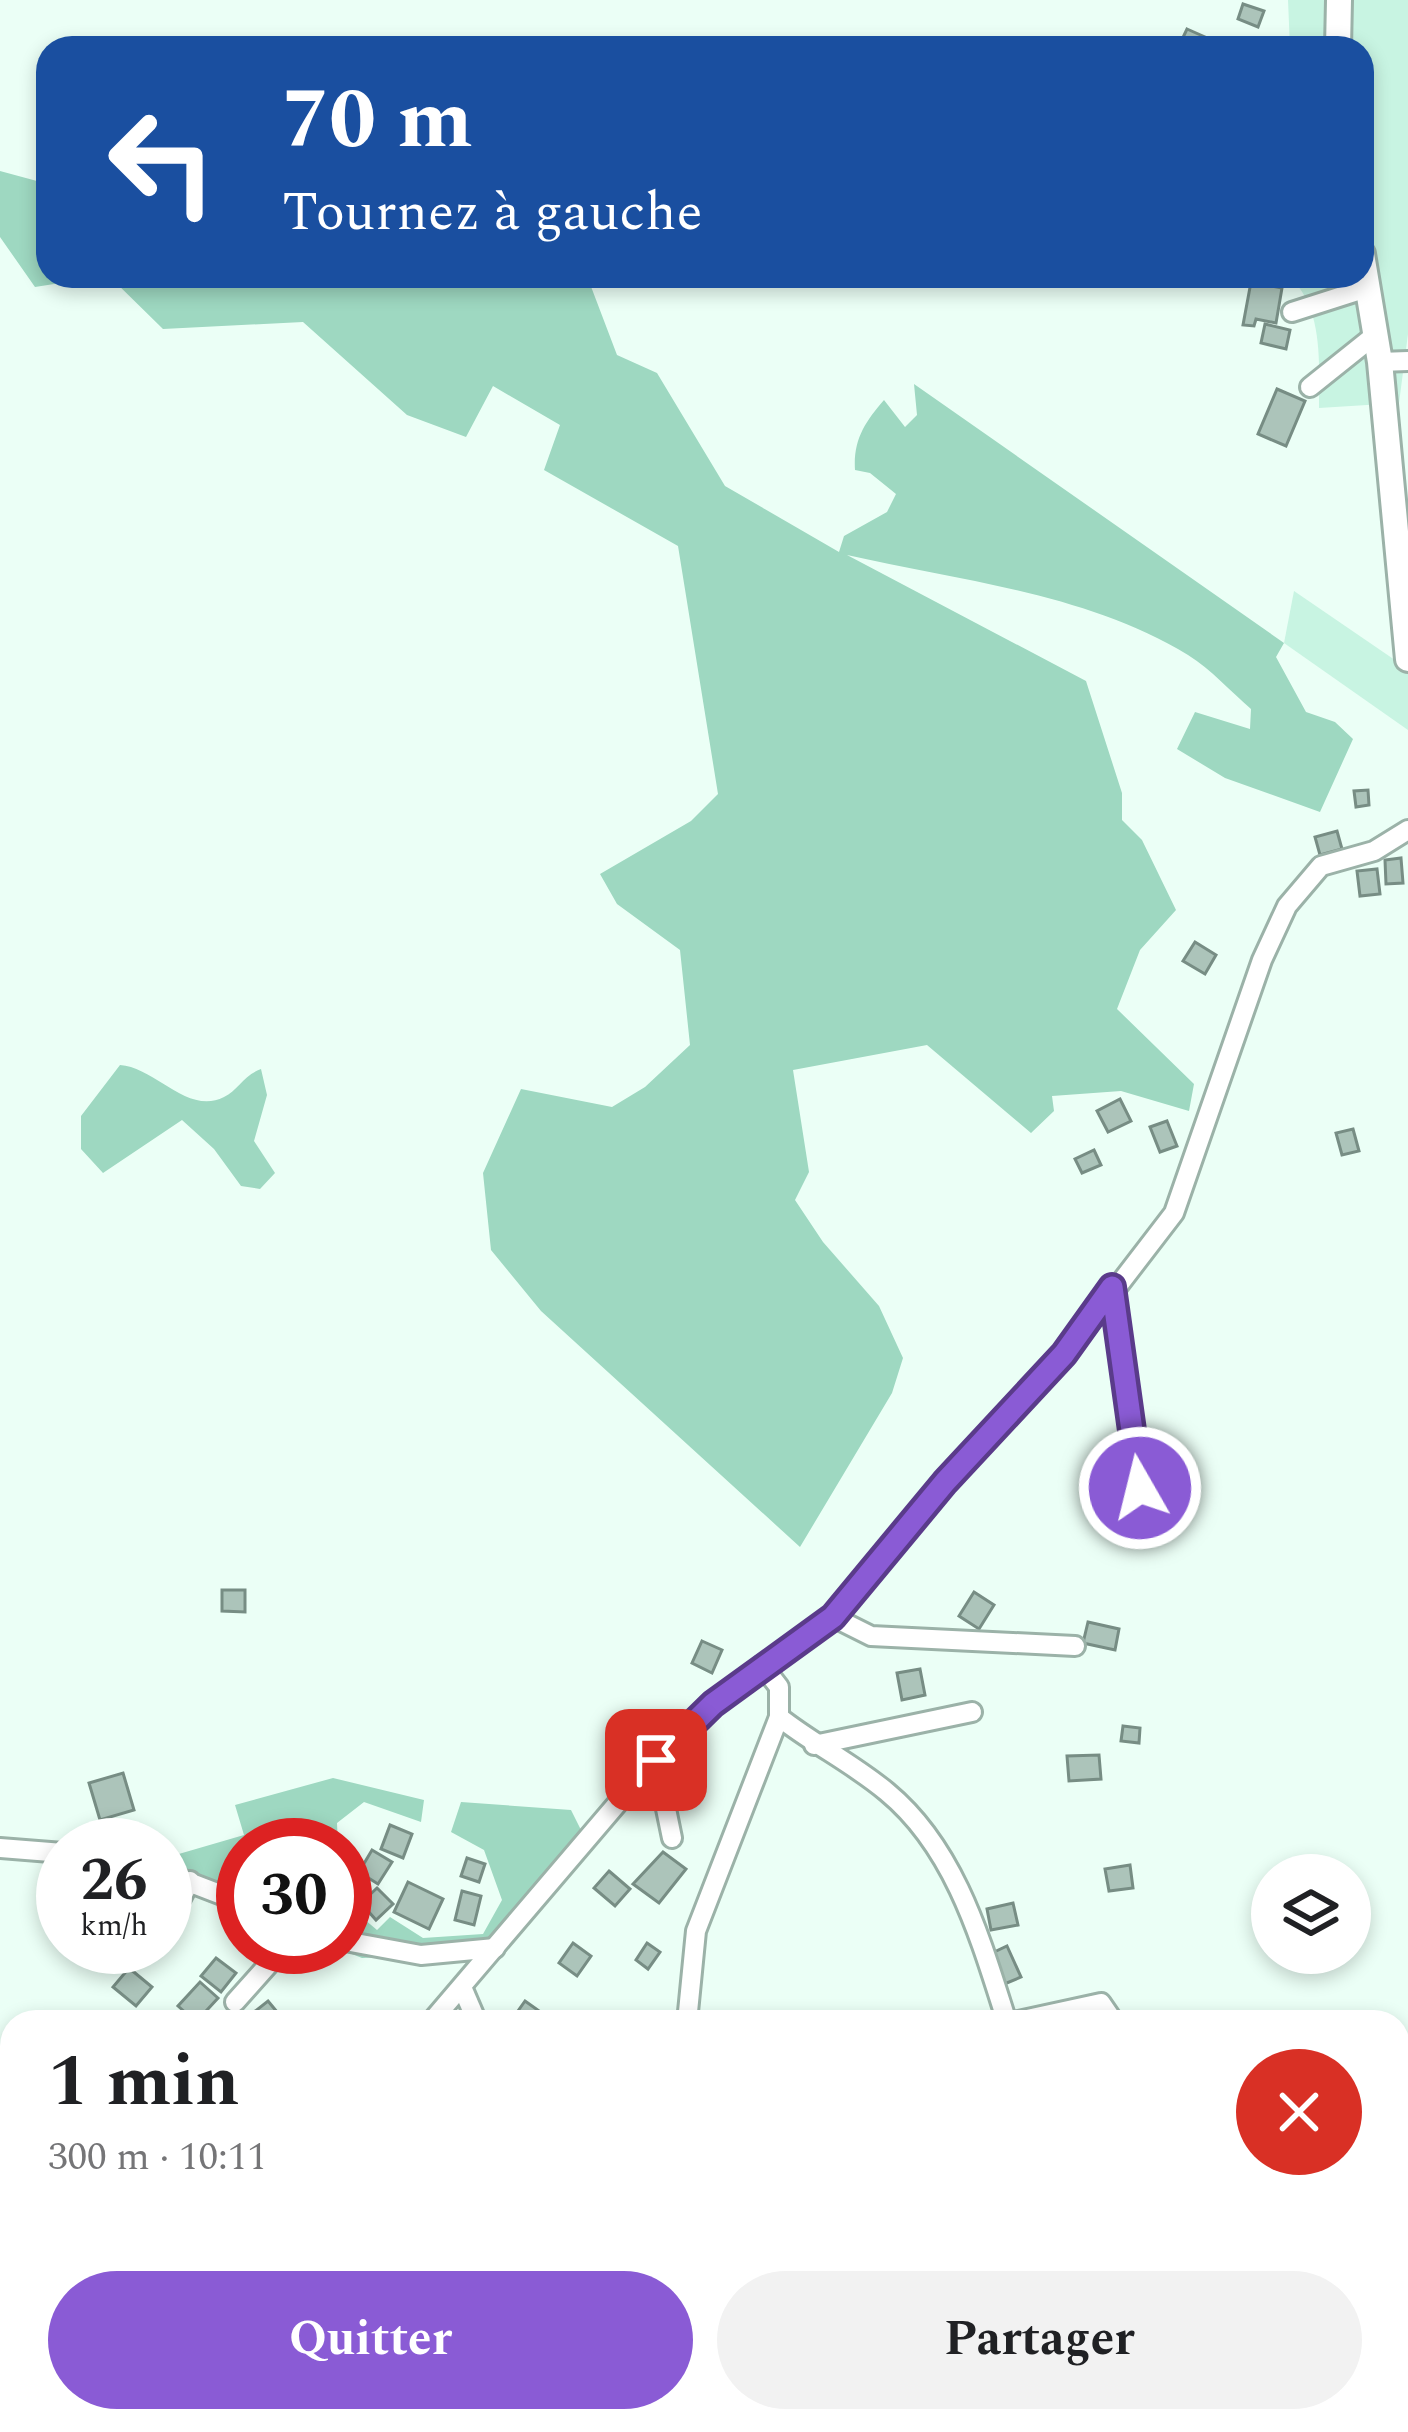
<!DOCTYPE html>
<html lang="fr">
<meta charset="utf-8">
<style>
body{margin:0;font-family:Spectral,serif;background:#f2f2f2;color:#202124;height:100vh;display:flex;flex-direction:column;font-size:45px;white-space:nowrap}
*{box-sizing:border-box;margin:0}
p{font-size:39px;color:#757577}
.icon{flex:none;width:66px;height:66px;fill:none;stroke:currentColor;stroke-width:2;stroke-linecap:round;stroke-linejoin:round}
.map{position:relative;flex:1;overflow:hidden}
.side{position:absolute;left:0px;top:2010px;width:1410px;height:423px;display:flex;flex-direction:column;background:#fff;border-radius:36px 36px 0 0;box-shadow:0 6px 18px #0003}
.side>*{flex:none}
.guide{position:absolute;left:36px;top:36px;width:1338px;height:252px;border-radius:36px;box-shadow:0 6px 18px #0003;background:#1a4fa0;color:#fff;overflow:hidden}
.tools{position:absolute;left:1251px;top:1854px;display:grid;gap:24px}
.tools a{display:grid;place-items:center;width:120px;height:120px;border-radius:50%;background:#fff;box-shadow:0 6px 18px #0003;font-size:60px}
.speed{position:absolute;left:36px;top:1818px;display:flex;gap:24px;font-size:60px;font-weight:700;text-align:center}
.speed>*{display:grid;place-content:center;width:156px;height:156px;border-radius:50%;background:#fff;box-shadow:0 6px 18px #0003;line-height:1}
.speed small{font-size:30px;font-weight:400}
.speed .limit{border:18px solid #d22;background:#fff;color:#111}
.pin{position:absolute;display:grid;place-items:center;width:102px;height:102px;color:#fff;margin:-51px;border-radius:24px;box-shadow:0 6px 18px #0006}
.me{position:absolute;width:132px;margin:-66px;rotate:352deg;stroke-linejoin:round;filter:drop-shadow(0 0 9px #0008)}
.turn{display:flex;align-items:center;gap:42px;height:252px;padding:0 48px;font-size:54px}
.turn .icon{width:156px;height:156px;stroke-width:2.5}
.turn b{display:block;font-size:84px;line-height:102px}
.round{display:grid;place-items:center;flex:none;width:126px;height:126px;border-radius:63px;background:#f2f2f2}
.head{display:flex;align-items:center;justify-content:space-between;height:204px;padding:0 48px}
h1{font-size:72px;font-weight:700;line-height:90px}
.cta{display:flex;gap:24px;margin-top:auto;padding:24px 48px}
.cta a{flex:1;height:138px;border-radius:72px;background:#8a5bd5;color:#fff;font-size:48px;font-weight:700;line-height:138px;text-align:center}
.cta a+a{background:#f2f2f2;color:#202124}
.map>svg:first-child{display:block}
.green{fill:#c8f4e2}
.forest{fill:#9ed8c1}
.building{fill:#acc4ba;stroke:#778d84;stroke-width:3}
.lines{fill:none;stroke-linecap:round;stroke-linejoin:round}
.minor-casing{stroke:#9bb2a8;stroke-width:24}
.major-casing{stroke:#9bb2a8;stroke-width:30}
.minor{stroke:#fff;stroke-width:18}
.major{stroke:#fff;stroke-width:24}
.route-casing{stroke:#5a3b8a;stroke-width:30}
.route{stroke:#8a5bd5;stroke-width:21}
</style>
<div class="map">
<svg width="1408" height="2432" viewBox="0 0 1408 2432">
<rect width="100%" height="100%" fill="#ebfff6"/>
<g class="green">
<path d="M1288 0H1408V334L1399 403 1319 408C1319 364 1324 308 1289 276H1362V48H1290Z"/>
<polygon points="1294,591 1408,669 1408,730 1284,643"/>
</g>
<g class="forest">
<polygon points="0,171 48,184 48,276 105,276 35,287 0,237"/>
<path d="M109 276H587L617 355 657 373 725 486 839 552 844 536 887 512 896 494 870 473 855 470C853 440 865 422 884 400L905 427 917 415 914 384 1284 643 1276 657 1306 712 1335 722 1353 739 1320 812 1225 778 1177 749 1195 712 1250 729 1251 709C1231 692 1211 669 1188 655 1086 593 961 581 847 555L1086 681 1122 793V820L1142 840 1176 910 1140 950 1117 1009 1194 1084 1189 1111 1121 1091 1052 1096 1054 1111 1031 1133 927 1045 793 1070 809 1172 795 1200 823 1242 879 1306 903 1358 892 1393 800 1547 541 1311 491 1250 483 1173 521 1089 612 1107 645 1087 690 1045 680 950 617 904 600 874 691 821 718 794 678 546 544 470 560 425 493 386 466 437 407 415 303 322 163 329Z"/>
<path d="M120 1065C155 1067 188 1116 224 1097 238 1090 244 1075 261 1069L267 1095 254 1141 275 1173 260 1189 241 1186 214 1149 182 1120 103 1173 81 1149V1116Z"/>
<polygon points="333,1778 424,1800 421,1822 364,1802 337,1823 338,1845 243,1845 243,1912 165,1884 165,1858 244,1835 235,1805"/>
<polygon points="461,1802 571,1810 583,1834 498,1942 469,1954 362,1958 334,1947 345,1947 345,1903 377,1930 390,1917 423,1938 483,1934 502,1900 484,1850 451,1832"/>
</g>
<g class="building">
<polygon points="1243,4 1264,11 1258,27 1238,19"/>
<polygon points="1187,29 1214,41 1211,48 1178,48"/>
<polygon points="1251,282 1282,288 1276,323 1256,319 1254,326 1243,325"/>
<polygon points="1265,324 1290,330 1286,349 1261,343"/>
<polygon points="1277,389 1305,401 1286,446 1258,434"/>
<polygon points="1368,790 1369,805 1356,807 1354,791"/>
<polygon points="1337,831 1342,849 1320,855 1315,837"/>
<polygon points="1401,858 1403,883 1386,884 1385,860"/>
<polygon points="1377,869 1380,894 1360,896 1357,871"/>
<polygon points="1195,942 1216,955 1205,974 1183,961"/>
<polygon points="1120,1099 1131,1121 1108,1132 1097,1111"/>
<polygon points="1167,1121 1177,1146 1160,1152 1150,1127"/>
<polygon points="1353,1129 1359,1151 1342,1155 1336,1133"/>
<polygon points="1094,1150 1101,1165 1082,1173 1075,1159"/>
<polygon points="222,1590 245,1590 245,1612 222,1611"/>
<polygon points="974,1592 994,1605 979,1629 959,1616"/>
<polygon points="1088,1622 1119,1629 1115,1650 1083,1643"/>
<polygon points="702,1641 722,1650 712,1673 692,1663"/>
<polygon points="920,1669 925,1695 902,1700 897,1673"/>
<polygon points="1123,1726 1140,1728 1139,1743 1121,1741"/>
<polygon points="1099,1755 1101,1779 1069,1781 1067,1756"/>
<polygon points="123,1773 134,1810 100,1820 89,1783"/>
<polygon points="390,1825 412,1834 403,1858 381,1849"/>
<polygon points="372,1850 392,1862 378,1884 359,1872"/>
<polygon points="663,1852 686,1869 659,1903 633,1884"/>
<polygon points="467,1858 485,1864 479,1882 461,1876"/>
<polygon points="1130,1865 1133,1888 1109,1891 1105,1869"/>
<polygon points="609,1871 630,1889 615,1906 594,1888"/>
<polygon points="408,1882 443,1899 429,1929 394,1912"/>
<polygon points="377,1888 393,1904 376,1920 361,1903"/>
<polygon points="462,1891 481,1896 474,1925 455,1920"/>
<polygon points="1013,1903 1018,1925 991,1930 987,1909"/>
<polygon points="573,1943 591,1956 577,1976 559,1963"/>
<polygon points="647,1943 660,1952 648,1969 636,1960"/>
<polygon points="1007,1946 1021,1977 1002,1985 988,1955"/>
<polygon points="216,1958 236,1973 221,1992 201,1976"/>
<polygon points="129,1968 152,1987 136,2006 113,1987"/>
<polygon points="200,1982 218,1998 196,2022 178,2006"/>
<polygon points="268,2001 282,2018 254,2022 249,2016"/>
<polygon points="525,2001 549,2018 546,2022 513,2018"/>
<polygon points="430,2421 471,2421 475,2423 471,2432 453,2432"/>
</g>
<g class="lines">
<g class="minor-casing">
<g id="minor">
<polyline points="1292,312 1367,288"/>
<polyline points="1380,362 1408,361"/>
<polyline points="1310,387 1375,335"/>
<polyline points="1112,1287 1140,1488"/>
<polyline points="833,1617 871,1636 1075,1646"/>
<path d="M779 1717C813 1744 854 1764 887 1792 956 1849 981 1941 1007 2022"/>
<polyline points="814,1745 972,1712"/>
<polyline points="656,1760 672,1838"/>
<polyline points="0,1848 63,1853"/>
<polyline points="165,1873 243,1903"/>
<polyline points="165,1929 190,1881"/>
<polyline points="345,1941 421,1955 495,1948"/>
<polyline points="136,1957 147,1947"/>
<polyline points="462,1987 477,2022"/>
<polyline points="235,2002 284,1947"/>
<polyline points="431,2022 645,1771 713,1704 833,1617 945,1482 1065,1355 1174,1213 1262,960 1287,906 1321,866 1374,851 1408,830"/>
<polyline points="687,2022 696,1931 779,1717 779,1687 762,1665"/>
<polyline points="1014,2022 1101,2003 1114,2022"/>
<polyline points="0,2402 12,2393"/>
<polyline points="738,2421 738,2432"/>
<polyline points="1242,2421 1242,2432"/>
</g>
</g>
<g class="major-casing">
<g id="major">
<polyline points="1338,48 1339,0"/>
<polyline points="1362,254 1380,362 1408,659"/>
</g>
</g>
<use href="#minor" class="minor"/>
<use href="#major" class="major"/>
</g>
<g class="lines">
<g class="route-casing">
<polyline id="route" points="656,1760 713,1704 833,1617 945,1482 1064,1354 1112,1287 1140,1488"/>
</g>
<use href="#route" class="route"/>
</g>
</svg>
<div class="tools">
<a><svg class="icon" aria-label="layers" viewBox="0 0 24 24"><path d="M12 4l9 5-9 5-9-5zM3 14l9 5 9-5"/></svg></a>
</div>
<div class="speed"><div>26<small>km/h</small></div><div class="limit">30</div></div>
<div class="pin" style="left:656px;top:1760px;background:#d93025"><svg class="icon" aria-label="arrive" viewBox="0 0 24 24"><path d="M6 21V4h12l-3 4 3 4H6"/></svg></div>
<svg class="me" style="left:1140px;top:1488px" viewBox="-20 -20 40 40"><circle r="17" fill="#8a5bd5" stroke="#fff" stroke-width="3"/><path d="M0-11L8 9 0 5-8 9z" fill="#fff"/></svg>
<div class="guide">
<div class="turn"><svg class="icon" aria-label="left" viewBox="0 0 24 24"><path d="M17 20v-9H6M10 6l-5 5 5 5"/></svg><div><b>70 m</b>Tournez à gauche</div></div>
</div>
<section class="side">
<div class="head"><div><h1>1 min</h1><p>300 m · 10:11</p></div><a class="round" style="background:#d93025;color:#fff"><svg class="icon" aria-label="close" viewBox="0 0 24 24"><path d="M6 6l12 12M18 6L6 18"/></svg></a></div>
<div class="cta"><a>Quitter</a><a>Partager</a></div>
</section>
</div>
